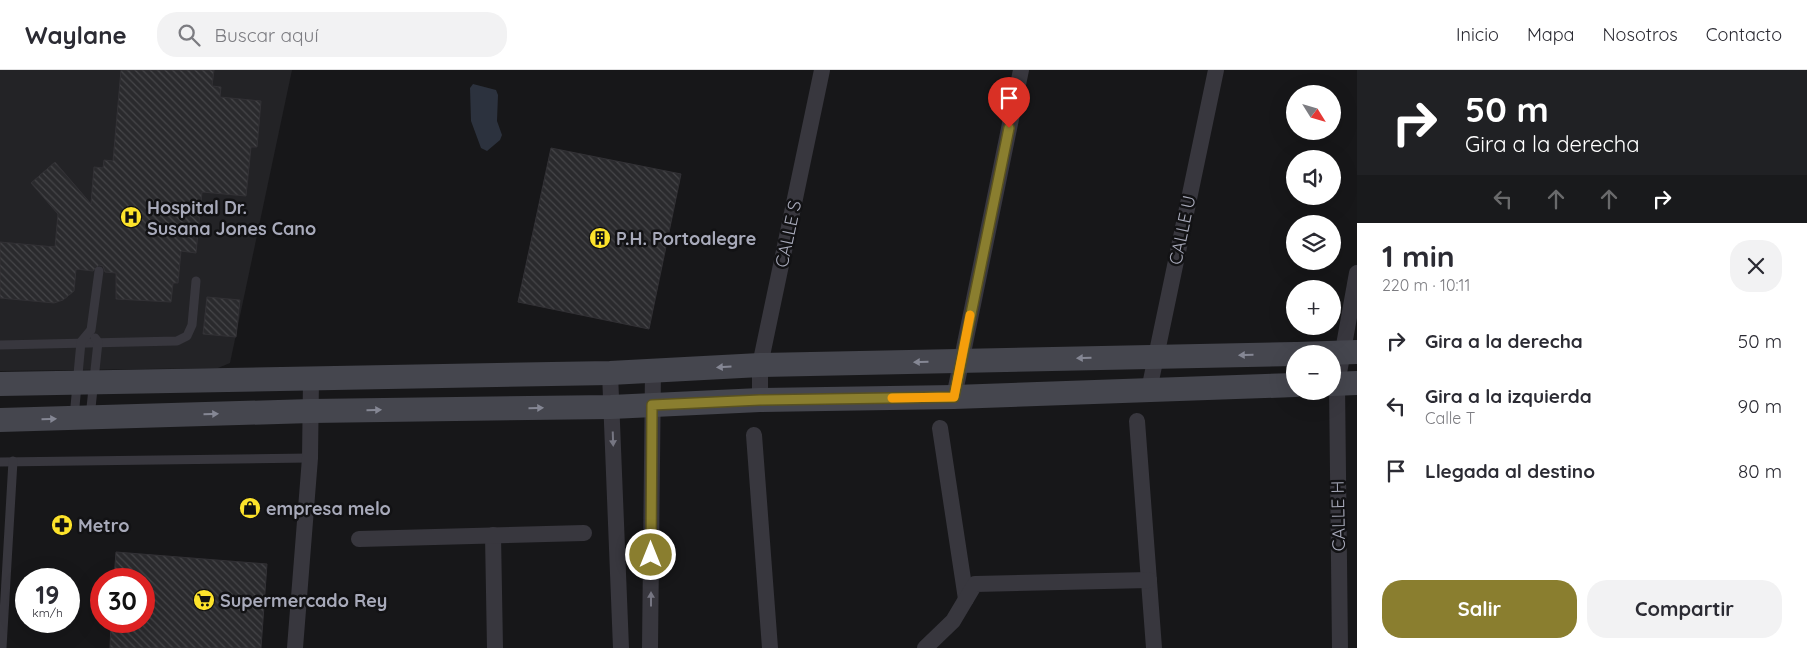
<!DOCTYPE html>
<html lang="es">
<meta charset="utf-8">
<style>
body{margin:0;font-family:Quicksand,sans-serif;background:#f2f2f3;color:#2b2b33;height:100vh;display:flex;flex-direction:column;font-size:19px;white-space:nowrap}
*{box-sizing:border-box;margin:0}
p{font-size:16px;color:#7c7c81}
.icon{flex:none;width:28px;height:28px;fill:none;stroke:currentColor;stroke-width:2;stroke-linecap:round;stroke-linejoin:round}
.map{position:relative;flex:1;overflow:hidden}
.sheet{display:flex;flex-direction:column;background:#fff;width:450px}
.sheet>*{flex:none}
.guide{background:#202124;color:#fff;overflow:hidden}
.needle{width:32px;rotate:127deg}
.controls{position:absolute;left:1286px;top:15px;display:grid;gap:10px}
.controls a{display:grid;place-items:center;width:55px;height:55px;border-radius:50%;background:#fff;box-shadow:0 5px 20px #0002;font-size:25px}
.speed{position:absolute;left:15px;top:498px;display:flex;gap:10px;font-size:25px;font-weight:700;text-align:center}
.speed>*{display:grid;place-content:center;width:65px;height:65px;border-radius:50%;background:#fff;box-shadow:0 5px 20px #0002;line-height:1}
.speed small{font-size:12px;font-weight:400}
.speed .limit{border:8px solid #d22;background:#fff;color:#111}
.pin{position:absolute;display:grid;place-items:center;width:42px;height:42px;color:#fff;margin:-51px -21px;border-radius:50% 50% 50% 0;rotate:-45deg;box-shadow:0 0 5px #0007}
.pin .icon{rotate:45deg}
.me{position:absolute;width:55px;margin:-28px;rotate:0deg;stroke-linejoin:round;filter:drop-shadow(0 0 4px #0008)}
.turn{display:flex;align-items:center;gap:18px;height:105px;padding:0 25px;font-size:22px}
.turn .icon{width:65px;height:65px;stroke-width:2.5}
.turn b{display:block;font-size:35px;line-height:42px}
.lanes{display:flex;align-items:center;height:48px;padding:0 25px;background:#0003;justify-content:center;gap:25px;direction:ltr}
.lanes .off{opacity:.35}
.round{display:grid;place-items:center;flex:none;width:52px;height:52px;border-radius:20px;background:#f2f2f3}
.overview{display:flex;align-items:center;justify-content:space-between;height:85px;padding:0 25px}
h1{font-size:30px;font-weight:700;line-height:38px}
.action{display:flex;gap:10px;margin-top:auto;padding:10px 25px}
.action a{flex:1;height:58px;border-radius:20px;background:#8a7e2f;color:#fff;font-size:20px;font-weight:700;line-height:58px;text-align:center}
.action a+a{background:#f2f2f3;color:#2b2b33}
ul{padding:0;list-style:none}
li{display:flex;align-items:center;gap:15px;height:65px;padding:0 25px}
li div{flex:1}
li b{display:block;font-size:19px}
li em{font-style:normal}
header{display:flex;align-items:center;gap:30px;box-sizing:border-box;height:70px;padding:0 25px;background:#fff;border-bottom:1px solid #e1e1e2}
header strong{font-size:24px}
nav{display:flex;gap:28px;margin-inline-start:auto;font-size:18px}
.search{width:350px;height:45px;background:#f2f2f3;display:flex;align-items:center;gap:12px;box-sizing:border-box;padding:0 18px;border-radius:20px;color:#7c7c81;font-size:19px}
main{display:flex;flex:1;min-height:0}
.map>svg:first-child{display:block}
.built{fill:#232326}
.water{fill:#2c323e}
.building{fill:url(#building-back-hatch);stroke:#323135}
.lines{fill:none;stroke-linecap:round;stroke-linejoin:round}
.lane{stroke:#38373e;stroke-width:9}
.street{stroke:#38373e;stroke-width:16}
.secondary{stroke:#45464e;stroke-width:24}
.oneway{fill:#858794}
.oneway2{fill:#767682}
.route-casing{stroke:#5a521f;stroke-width:12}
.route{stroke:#8a7e2f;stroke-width:9}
.slow{stroke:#f59e0b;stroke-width:9}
.labels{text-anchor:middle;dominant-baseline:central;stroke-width:5;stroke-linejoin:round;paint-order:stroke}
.poi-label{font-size:18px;font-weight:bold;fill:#a8aaba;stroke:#121214;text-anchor:start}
.street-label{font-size:18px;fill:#a8aaba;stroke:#121214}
</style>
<header>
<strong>Waylane</strong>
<div class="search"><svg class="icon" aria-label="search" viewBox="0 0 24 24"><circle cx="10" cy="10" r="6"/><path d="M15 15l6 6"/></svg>Buscar aquí</div>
<nav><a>Inicio</a><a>Mapa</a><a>Nosotros</a><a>Contacto</a></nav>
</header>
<main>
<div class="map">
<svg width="1357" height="578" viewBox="0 0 1357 578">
<defs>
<pattern id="building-back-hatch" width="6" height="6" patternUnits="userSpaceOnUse" patternTransform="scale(1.25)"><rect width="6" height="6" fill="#2a2a2d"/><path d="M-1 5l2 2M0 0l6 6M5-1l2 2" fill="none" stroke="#464649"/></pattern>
</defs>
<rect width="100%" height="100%" fill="#171719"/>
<polygon class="built" points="0,0 292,0 230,293 218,298 0,301"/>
<polygon class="water" points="473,14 496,20 498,25 497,51 502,65 500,70 487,81 481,78 471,51 470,18"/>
<g class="building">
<polygon points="121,0 214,0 212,16 221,17 220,27 261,31 257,77 251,77 246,126 202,122 196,183 181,181 178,213 173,213 171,232 116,229 116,203 105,202 103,196 99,195 93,201 76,199 74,221 63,230 54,233 0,228 0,172 55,177 58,144 31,113 55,92 91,134 94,97 103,98 104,90 113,91"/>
<polygon points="551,78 681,104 649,259 518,232"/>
<polygon points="207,227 240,230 236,267 203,264"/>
<polygon points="116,482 267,494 261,578 110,578 111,551 144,551 144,509 114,509"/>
</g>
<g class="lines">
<g class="lane">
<polyline points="0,275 177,271 187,266 192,255 196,211"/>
<polyline points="74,347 81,272 91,260 99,201"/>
<polyline points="90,347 98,272 95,268"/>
<polyline points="0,392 310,388"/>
<polyline points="2,578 13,391"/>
</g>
<g class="street">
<polyline points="610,303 621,578"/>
<polyline points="1149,320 1216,0"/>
<polyline points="954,327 1021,0"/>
<polyline points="760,330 760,295 822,0"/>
<polyline points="1137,351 1154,578"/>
<polyline points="940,358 966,529"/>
<polyline points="754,365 770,578"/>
<polyline points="493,465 495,578"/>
<polyline points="359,469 584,463"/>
<polyline points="295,578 310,388 311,309"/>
<polyline points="650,578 653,300"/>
<polyline points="925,578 953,551 975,514 1149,510"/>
<polyline points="1340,578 1337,314 1357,203"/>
</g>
<g class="secondary">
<polyline points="1297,284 1357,282"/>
<polyline points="0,314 610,303 760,295 1295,284"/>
<polyline points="1332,314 1357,313"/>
<polyline points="0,350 311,341 611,337 760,330 954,327 1295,315"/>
</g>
</g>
<defs><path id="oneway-solid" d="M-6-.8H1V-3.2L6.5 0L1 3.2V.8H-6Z" transform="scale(1.25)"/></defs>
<g class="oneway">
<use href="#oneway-solid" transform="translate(1246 285) rotate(179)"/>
<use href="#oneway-solid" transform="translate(1084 288) rotate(178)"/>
<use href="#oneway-solid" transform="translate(921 292) rotate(179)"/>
<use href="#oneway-solid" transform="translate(724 297) rotate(177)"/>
<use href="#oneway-solid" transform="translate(536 338) rotate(-1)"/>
<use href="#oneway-solid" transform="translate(374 340) rotate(-1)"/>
<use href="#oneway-solid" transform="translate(211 344) rotate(-2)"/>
<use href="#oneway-solid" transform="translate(49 349) rotate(-2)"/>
</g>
<g class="oneway2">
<use href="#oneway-solid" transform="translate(613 369) rotate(88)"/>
<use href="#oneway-solid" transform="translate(651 529) rotate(-90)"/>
</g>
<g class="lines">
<g class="route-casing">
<polyline id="route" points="651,485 652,335 760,330 954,327 1009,58"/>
</g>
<use href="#route" class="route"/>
<polyline class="slow" points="892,328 954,327 970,245"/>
</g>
<defs>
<g id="hospital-disc" transform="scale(1.125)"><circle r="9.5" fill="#fde32b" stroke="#121214"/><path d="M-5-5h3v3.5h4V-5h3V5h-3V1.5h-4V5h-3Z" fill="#111"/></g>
<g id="building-disc" transform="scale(1.125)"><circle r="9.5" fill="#fde32b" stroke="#121214"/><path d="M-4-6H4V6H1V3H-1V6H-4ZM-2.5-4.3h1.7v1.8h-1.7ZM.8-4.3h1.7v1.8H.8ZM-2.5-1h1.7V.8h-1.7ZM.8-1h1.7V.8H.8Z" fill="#111"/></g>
<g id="shop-disc" transform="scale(1.125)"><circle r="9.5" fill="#fde32b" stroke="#121214"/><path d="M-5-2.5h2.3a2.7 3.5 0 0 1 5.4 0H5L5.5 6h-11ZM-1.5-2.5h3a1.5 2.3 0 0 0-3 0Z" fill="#111"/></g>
<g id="pharmacy-disc" transform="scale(1.125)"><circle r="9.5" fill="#fde32b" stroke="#121214"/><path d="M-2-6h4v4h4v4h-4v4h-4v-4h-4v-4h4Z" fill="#111"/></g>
<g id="supermarket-disc" transform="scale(1.125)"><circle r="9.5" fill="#fde32b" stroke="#121214"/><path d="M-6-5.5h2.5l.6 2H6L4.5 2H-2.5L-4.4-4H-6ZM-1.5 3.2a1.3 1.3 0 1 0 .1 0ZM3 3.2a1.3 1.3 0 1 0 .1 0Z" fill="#111"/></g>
</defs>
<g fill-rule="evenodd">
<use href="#hospital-disc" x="131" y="147"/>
<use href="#building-disc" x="600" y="168"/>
<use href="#shop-disc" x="250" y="438"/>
<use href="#pharmacy-disc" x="62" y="455"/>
<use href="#supermarket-disc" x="204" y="530"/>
</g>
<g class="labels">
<g class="poi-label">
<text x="147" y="137">Hospital Dr.<tspan x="147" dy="21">Susana Jones Cano</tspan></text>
<text x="616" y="168">P.H. Portoalegre</text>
<text x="266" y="438">empresa melo</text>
<text x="78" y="455">Metro</text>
<text x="220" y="530">Supermercado Rey</text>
</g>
<g class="street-label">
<text transform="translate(1182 160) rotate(-78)">CALLE U</text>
<text transform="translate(788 164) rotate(-78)">CALLE S</text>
<text transform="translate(1338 446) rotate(-91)">CALLE H</text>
</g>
</g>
</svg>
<div class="controls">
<a><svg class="needle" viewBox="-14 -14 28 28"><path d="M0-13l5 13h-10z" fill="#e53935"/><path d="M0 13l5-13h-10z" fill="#7c7c81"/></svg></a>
<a><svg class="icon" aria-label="sound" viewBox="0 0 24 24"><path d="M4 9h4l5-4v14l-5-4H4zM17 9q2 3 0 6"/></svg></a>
<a><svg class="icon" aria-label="layers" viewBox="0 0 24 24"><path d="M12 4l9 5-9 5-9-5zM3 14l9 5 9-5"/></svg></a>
<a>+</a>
<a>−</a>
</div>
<div class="speed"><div>19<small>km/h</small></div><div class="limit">30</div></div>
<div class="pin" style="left:1009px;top:58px;background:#d93025"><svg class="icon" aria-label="arrive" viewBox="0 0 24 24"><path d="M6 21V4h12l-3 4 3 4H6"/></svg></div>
<svg class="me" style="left:651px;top:485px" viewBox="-20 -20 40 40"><circle r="17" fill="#8a7e2f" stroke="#fff" stroke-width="3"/><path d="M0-11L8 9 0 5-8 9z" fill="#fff"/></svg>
</div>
<section class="sheet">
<div class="guide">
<div class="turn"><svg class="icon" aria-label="right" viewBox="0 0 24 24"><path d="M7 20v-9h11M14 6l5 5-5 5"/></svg><div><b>50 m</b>Gira a la derecha</div></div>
<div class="lanes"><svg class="icon off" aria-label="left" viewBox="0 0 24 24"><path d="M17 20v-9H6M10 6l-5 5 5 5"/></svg><svg class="icon off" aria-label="ahead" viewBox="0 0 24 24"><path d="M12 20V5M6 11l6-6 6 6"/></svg><svg class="icon off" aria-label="ahead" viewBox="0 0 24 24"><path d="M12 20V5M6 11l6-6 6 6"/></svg><svg class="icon" aria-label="right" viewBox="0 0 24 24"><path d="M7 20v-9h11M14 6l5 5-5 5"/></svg></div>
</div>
<div class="overview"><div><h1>1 min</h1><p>220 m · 10:11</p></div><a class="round"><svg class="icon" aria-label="close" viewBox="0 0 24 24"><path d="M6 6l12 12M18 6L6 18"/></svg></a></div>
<ul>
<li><svg class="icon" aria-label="right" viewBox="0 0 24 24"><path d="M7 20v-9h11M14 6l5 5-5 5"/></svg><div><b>Gira a la derecha</b></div><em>50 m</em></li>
<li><svg class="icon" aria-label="left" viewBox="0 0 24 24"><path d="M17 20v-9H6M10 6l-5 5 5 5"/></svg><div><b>Gira a la izquierda</b><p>Calle T</p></div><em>90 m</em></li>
<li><svg class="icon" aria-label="arrive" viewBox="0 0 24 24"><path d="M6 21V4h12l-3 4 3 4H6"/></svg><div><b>Llegada al destino</b></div><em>80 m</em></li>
</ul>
<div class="action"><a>Salir</a><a>Compartir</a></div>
</section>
</main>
